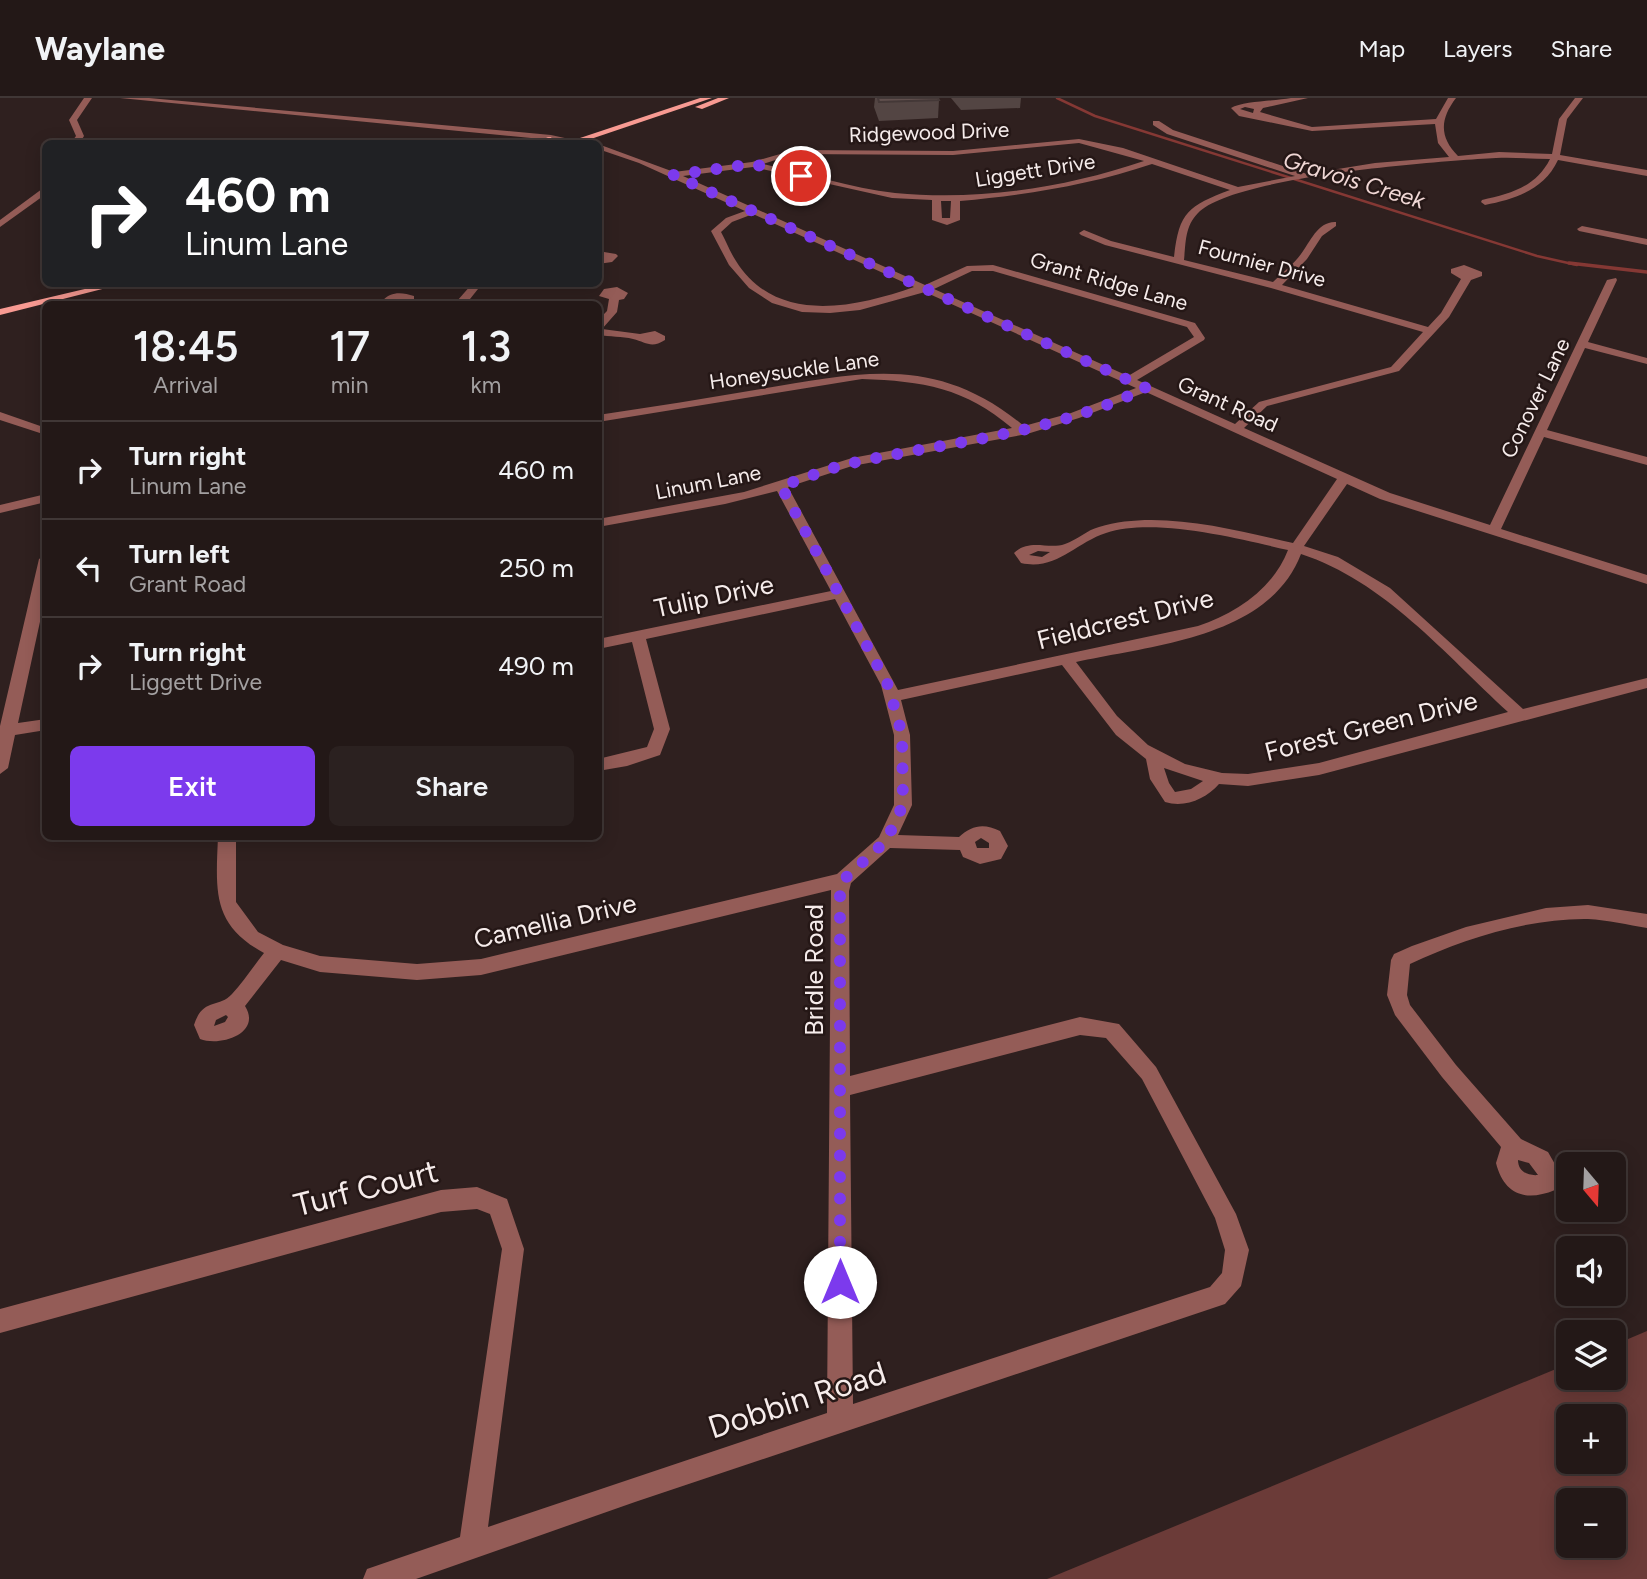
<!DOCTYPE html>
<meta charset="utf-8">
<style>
body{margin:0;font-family:Figtree,sans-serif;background:#2b2120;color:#f1f3f6;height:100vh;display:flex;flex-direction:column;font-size:26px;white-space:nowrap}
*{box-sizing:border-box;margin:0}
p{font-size:23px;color:#a3a0a1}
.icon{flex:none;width:38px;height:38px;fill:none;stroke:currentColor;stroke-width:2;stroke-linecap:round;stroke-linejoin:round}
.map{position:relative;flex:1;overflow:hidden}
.side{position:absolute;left:42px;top:203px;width:560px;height:539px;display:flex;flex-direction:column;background:#231817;border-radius:10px;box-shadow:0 4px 18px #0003,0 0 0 2px #403736}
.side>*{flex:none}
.guide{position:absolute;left:42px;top:42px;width:560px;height:147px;border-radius:10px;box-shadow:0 4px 18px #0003,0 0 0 2px #403736;background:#202124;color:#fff;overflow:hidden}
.needle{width:46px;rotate:161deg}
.controls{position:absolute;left:1556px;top:1054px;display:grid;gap:14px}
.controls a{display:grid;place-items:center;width:70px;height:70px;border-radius:10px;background:#231817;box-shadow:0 4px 18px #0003,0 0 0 2px #403736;font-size:35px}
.pin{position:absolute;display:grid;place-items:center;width:60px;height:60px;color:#fff;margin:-30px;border:4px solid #fff;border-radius:50%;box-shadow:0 2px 7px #0007}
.me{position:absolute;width:77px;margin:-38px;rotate:0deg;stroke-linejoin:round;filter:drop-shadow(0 0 5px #0008)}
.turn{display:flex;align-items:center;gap:24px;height:147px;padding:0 28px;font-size:32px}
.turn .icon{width:91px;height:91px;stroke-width:2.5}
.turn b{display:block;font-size:49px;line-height:60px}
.eta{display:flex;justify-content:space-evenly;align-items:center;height:119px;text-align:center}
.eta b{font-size:42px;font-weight:600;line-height:49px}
.action{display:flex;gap:14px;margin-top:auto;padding:14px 28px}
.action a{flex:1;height:80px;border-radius:10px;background:#7c3aed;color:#fff;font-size:28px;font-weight:600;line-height:80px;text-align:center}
.action a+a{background:#2b2120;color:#f1f3f6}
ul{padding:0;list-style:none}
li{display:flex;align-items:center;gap:21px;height:98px;padding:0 28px;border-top:2px solid #403736}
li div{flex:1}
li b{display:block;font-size:26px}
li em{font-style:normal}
header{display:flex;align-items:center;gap:42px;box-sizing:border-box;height:98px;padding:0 35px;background:#231817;border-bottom:2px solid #403736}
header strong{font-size:33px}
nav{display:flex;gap:38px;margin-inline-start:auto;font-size:24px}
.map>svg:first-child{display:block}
.green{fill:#6b3b38;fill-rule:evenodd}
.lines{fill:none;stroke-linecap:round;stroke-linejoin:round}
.stream-far1{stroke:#853834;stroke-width:2.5}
.stream{stroke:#853834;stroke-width:3.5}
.minor{fill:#945c57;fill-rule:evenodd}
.major{fill:#f89a92;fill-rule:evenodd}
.wall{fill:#534543}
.building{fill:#61504e;stroke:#443837;stroke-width:2}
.route{stroke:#7c3aed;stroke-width:12;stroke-dasharray:0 21.6}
.labels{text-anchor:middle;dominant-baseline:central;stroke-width:5;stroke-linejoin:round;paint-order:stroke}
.far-street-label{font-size:21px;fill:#f6eceb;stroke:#251716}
.far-water-label{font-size:23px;font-style:italic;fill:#f0d7d5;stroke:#251716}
.street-label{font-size:26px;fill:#f6eceb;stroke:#251716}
.near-street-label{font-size:32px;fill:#f6eceb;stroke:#251716}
</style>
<header>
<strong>Waylane</strong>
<nav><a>Map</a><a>Layers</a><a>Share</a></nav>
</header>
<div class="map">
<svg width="1647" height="1481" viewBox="0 0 1647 1481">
<rect width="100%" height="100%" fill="#2f201f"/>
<path class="green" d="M1647 1233V1481H1047L1568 1266V1279H1614V1247ZM1568 1318H1614V1363H1568ZM1568 1402H1614V1447H1568Z"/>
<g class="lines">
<polyline class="stream-far1" points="1057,0 1095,18 1537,158 1577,167"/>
<polyline class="stream" points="1569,165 1647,174"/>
<g class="minor">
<polygon points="84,0 92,0 77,22 84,38 79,46 70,46 76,38 69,22"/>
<polygon points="120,0 149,0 551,37 592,46"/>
<path d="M1291 0H1308L1263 10 1260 14 1312 29 1436 21 1448 0H1456C1440 21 1439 39 1458 58L1499 54 1552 56 1559 21 1575 0H1583L1567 21 1560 57 1647 72V78L1558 62C1544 92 1515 101 1485 107L1481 104 1482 102C1510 96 1536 89 1550 61 1532 61 1514 59 1496 60 1438 63 1240 78 1200 113 1185 127 1186 142 1184 162L1273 184C1282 175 1293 167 1301 156 1310 144 1318 123 1336 124V128L1322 138 1307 161 1282 187 1428 229 1441 215 1461 181 1451 175V171L1464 167 1482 174V178L1471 182 1449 219 1399 273 1267 308 1244 330 1390 395 1490 427 1607 182 1616 180 1617 182 1588 244 1647 260V266L1585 250 1547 332 1647 359V367L1544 339 1501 431 1647 477V486L1380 401 1347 386 1304 448 1338 459 1390 490 1523 611 1647 580V590L1319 677 1248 688 1219 686C1206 701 1185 710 1165 704L1150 681 1146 661 1116 637 1062 567 901 602 910 637 912 707 898 737 959 739C972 727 984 725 1000 733L1008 748 1001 761 980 766 963 759 960 752 890 750 851 785 849 793 850 978 1080 919 1119 926 1156 969 1236 1116 1249 1152 1241 1188 1225 1206 635 1404 416 1481H363L367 1471 460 1439 502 1151 490 1116 477 1111 441 1114 0 1235V1211L441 1092 477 1089 507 1101 524 1151 488 1429 827 1315 831 792 481 877 417 882 320 874 281 862 245 908C262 935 221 949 200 941L194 927C203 899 218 911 232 896 243 884 253 869 264 855 211 826 216 792 218 738H236V804L258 834 283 847 320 858 417 866 481 861 837 776 879 739 894 707V637L881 587 835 501 646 541 670 631 660 657 627 668 598 673V661L647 649 654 631 632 544 598 551V541L831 493 777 393 725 406 598 429V421L744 394 852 360 1012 330C965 290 923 283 862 281L598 324V317C653 309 707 300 761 291 863 274 937 256 1024 328L1071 315 1136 290 925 194 860 212 830 215 802 214 772 205 749 190 729 167 711 133 726 120 745 113 639 65 598 51V46L674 74 752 64 794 52 953 53 1079 41 1123 50 1238 89 1295 78 1167 36 1153 27V23H1159L1173 32 1307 76 1375 65 1449 59 1438 45 1435 26 1312 33 1239 18 1231 10C1243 3 1275 3 1291 0ZM1245 9 1254 11 1253 15 1240 11ZM1079 45 1144 63C1064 90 979 103 895 95 851 90 806 75 763 66L794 56 953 57ZM1152 66 1230 92C1188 108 1179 114 1174 159L1111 143 1084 132 1079 135 1081 137 1105 147 1271 190 1423 234 1391 269 1259 304 1235 326 1137 282 1204 242 1205 240 1195 225 993 167 967 168 925 187 683 78 753 69 892 100 932 102V122L947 127 960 122V103C1026 97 1090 87 1152 66ZM941 103H951L950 120H942ZM753 116 914 189C854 210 776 227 736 163 730 154 726 143 721 134L732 124ZM972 173H993L1187 229 1194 239 1128 278 934 191ZM1146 294 1337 381 1293 445C1235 432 1158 411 1099 429 1087 432 1077 442 1065 446 1048 452 1030 440 1014 455L1021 465C1056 473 1075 445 1106 435 1155 419 1239 441 1288 452 1273 491 1236 515 1198 528L898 592 788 389 852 368 1027 336 1079 320ZM1038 453 1050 454 1042 459 1029 457ZM1301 456C1384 483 1445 556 1508 614L1319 665 1248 676 1222 675 1185 666 1148 647 1117 618 1076 564C1152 547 1269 540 1301 456ZM1164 670 1203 683 1191 691 1175 694 1169 685ZM981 740 989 745V750H977L975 744ZM226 917 228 919 225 924 214 928 216 922ZM1080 937 1106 940 1142 981 1215 1120 1225 1152 1222 1175 1210 1189 853 1306 850 997Z"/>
<polygon points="46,88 46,96 0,129 0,122"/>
<polygon points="1582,128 1647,141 1647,147 1579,133 1577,131"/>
<polygon points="598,153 616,156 618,158 612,164 598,166 598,160 603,160 598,159"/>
<path d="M472 186H482L466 206H399L403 201 393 203 394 206H384L382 203C391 193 402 194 414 198V201L457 203Z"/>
<path d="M617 189 628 195 624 201 619 202 617 214 602 231 640 236 655 233 665 238V242C651 251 646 244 633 241 622 238 610 239 598 237V222L607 213 609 201 599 198 604 191Z"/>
<polygon points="0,314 46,330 46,337 0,322"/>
<polygon points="46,396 46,404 0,415 0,407"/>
<polygon points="46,457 46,496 18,625 46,621 46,632 15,637 8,670 0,676 0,628 39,461"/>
<path d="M1588 807 1647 816V830C1628 827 1608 822 1588 821 1529 820 1462 841 1410 866L1407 897 1410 907 1456 967 1521 1041 1548 1054 1560 1075 1555 1092C1526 1104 1504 1097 1496 1065L1501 1049 1442 979 1395 917 1387 897 1391 862 1394 856 1412 848 1466 829 1546 810ZM1518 1062 1529 1065 1538 1077C1527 1078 1518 1073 1518 1062Z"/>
</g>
<g class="major">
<polygon points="700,0 712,0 576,46 562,46"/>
<polygon points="718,0 729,0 702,11 695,9"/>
<polygon points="548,39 551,39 555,46 547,46 544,41"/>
<polygon points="106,186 122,186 0,217 0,211"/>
</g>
</g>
<g class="wall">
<polygon points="875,0 938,0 939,2 938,20 879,23 874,9"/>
<polygon points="951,0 1021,0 1020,10 961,12"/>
</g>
<polygon class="building" points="878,0 938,0 939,2 879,4"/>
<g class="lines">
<path class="route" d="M801 78 753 66 673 77 1146 290C1051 336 954 343 852 365 828 370 805 381 781 388L888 587 902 636 903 707 886 743 843 782 840 793V1184"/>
</g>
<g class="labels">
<g class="far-street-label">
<text transform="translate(929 34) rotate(-2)">Ridgewood Drive</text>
<text transform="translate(1035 72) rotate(-9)">Liggett Drive</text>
<text transform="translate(1262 165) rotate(15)">Fournier Drive</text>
<text transform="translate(1109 183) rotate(16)">Grant Ridge Lane</text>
<text transform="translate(794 272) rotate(-8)">Honeysuckle Lane</text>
<text transform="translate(1535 300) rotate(-64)">Conover Lane</text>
<text transform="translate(1228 306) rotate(24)">Grant Road</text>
<text transform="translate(708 384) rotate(-11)">Linum Lane</text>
</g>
<g class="far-water-label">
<text transform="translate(1354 82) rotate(17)">Gravois Creek</text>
</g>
<g class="street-label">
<text transform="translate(714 498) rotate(-12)">Tulip Drive</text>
<text transform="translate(1125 521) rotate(-14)">Fieldcrest Drive</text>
<text transform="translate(1371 628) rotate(-14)">Forest Green Drive</text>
<text transform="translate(555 823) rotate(-13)">Camellia Drive</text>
<text transform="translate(814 872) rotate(-90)">Bridle Road</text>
</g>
<g class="near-street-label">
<text transform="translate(366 1090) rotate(-14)">Turf Court</text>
<text transform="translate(797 1302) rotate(-18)">Dobbin Road</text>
</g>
</g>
</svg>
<div class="controls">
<a><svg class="needle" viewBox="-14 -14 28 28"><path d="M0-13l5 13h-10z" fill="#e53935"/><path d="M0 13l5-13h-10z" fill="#a3a0a1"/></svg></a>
<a><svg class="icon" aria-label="sound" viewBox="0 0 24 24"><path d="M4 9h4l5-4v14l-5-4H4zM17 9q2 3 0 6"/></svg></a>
<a><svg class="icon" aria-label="layers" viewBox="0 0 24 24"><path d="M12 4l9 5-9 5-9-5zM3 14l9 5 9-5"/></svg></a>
<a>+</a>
<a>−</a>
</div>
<div class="pin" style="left:801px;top:78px;background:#d93025"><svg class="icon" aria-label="arrive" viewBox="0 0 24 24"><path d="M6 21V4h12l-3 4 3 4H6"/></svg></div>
<svg class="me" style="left:840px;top:1184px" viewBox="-20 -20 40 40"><circle r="19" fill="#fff"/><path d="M0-13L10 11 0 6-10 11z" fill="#7c3aed"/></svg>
<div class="guide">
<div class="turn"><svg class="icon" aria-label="right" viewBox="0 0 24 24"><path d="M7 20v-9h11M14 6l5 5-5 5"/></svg><div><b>460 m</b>Linum Lane</div></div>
</div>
<section class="side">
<div class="eta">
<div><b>18:45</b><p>Arrival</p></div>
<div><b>17</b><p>min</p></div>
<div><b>1.3</b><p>km</p></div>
</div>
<ul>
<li><svg class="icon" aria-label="right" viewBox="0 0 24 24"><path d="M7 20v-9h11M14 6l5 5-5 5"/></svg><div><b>Turn right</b><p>Linum Lane</p></div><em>460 m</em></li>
<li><svg class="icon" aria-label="left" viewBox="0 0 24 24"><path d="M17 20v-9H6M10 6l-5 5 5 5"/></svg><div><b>Turn left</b><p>Grant Road</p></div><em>250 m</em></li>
<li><svg class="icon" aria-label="right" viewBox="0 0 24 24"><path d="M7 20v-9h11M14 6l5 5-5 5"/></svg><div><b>Turn right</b><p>Liggett Drive</p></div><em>490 m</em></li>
</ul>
<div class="action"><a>Exit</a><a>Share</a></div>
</section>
</div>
